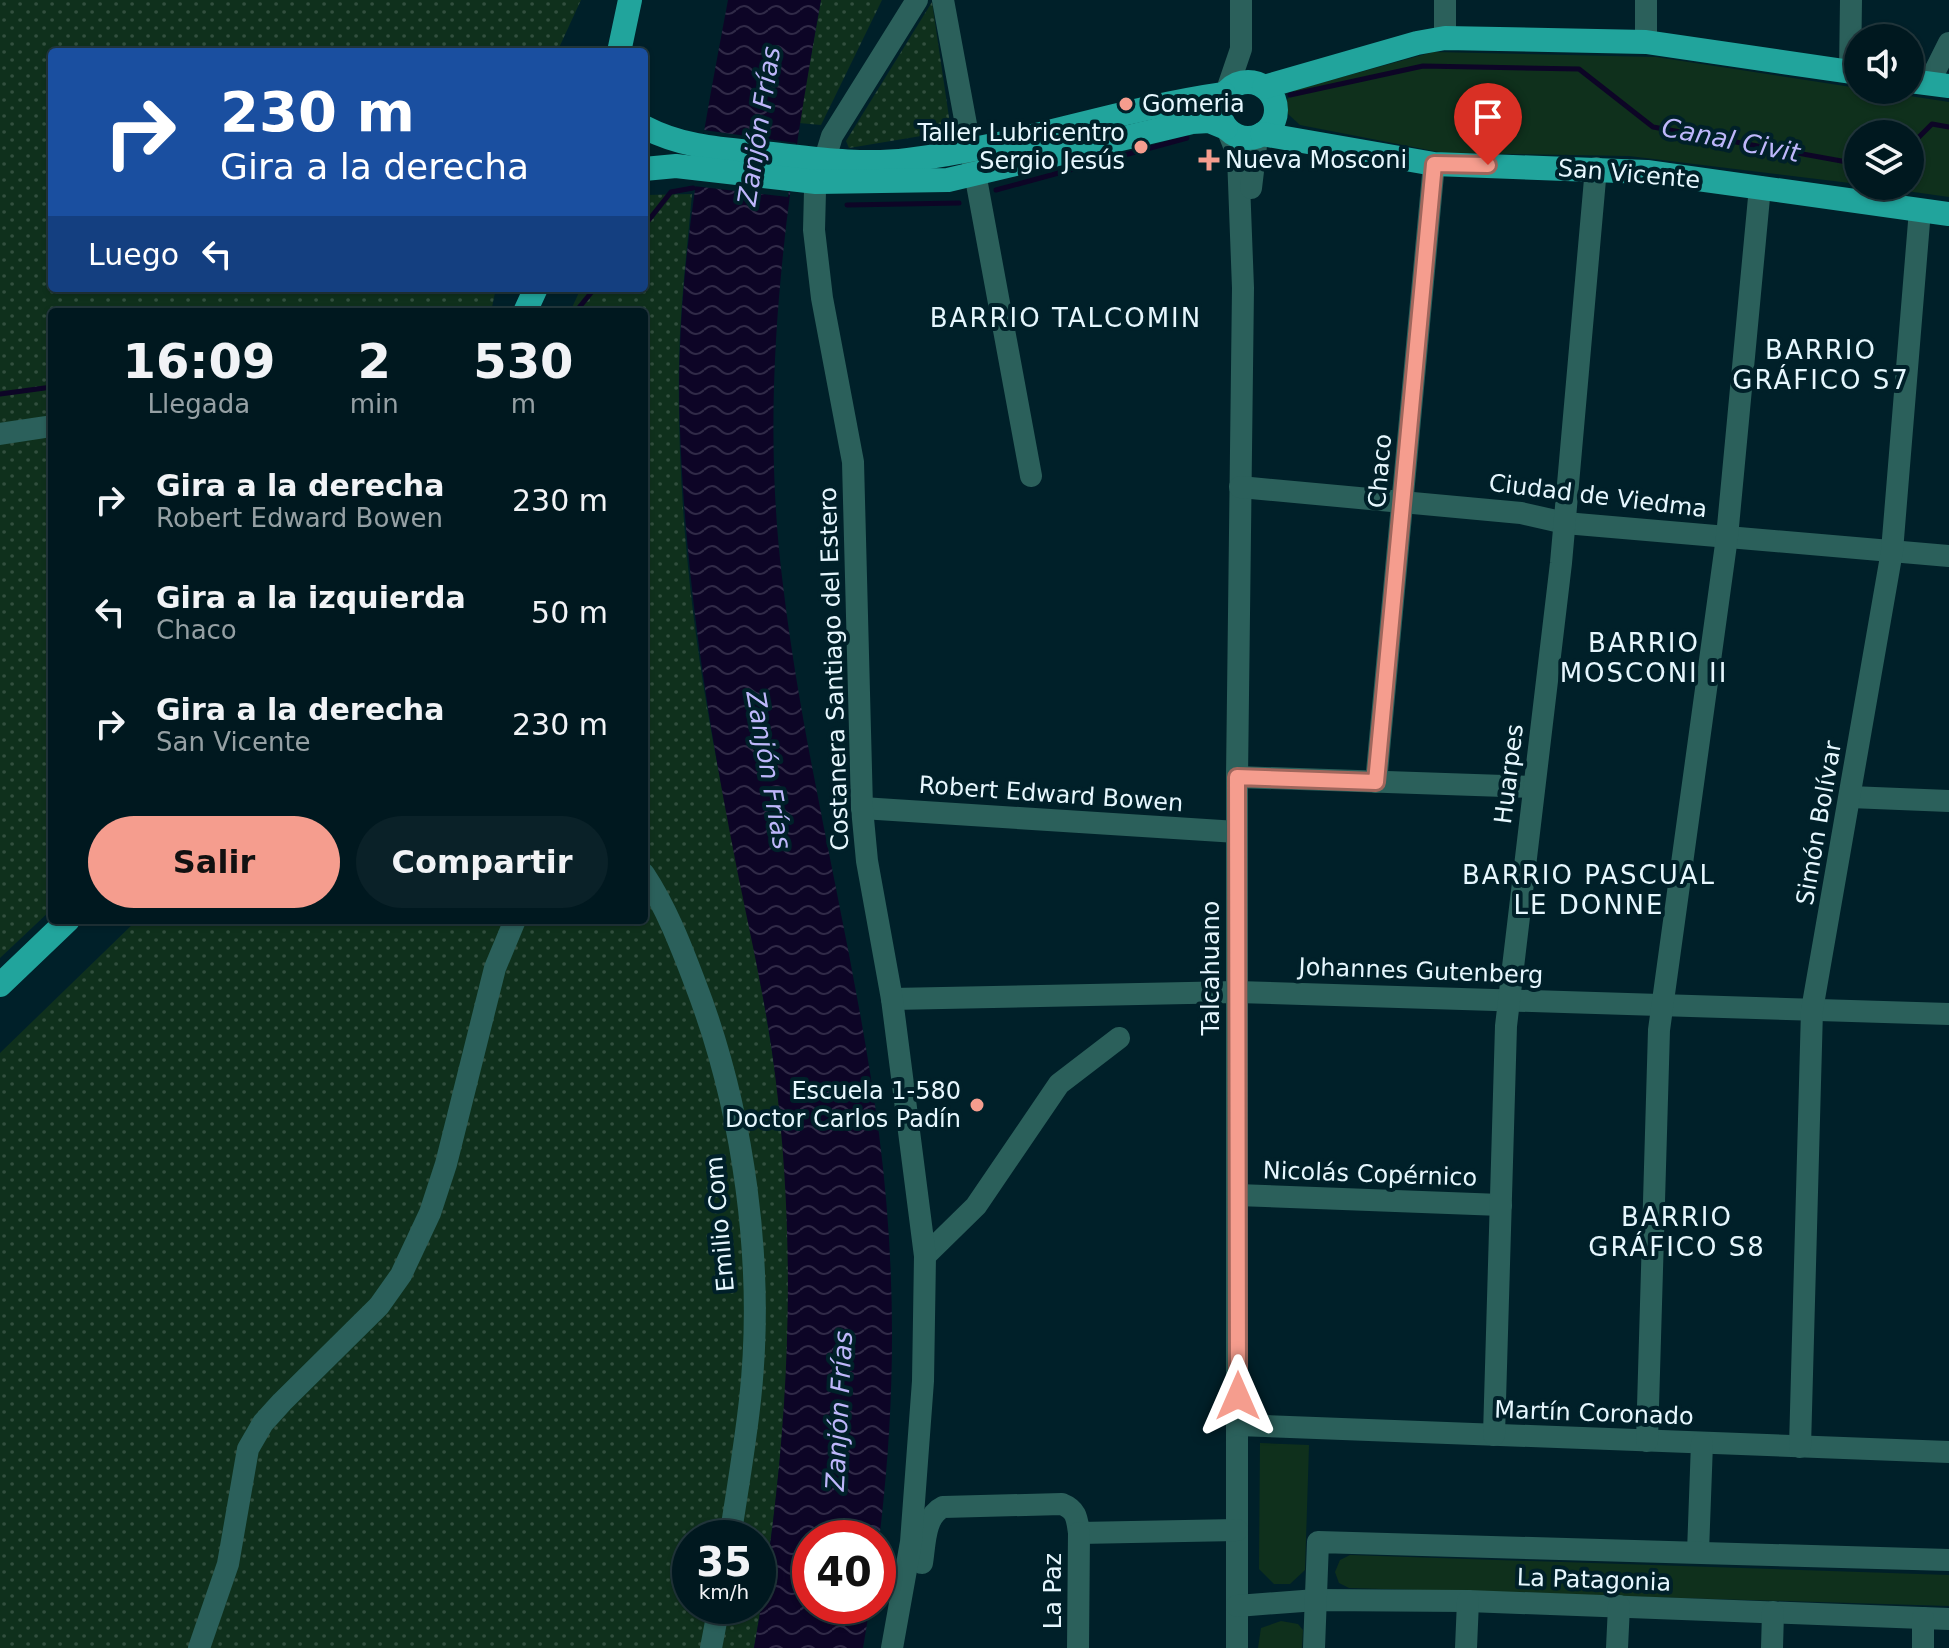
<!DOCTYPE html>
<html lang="es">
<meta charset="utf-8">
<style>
body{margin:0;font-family:"DejaVu Sans",sans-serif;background:#0a2128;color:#f1f3f6;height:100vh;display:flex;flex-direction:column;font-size:30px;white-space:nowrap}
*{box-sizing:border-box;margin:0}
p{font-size:26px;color:#95a0a4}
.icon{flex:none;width:44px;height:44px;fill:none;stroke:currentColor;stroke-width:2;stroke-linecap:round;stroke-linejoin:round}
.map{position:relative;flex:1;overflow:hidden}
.side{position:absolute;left:48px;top:308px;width:600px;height:616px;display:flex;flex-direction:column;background:#00181f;border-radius:8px;box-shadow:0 2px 6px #0004,0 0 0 2px #22373d}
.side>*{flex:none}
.hud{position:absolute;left:48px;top:48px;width:600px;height:244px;border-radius:8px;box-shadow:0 2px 6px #0004,0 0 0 2px #22373d;background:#1a4fa0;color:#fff;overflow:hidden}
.buttons{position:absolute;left:1844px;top:24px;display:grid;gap:16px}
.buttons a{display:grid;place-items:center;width:80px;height:80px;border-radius:50%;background:#00181f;box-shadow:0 2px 6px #0004,0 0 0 2px #22373d;font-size:40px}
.speed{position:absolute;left:672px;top:1520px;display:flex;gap:16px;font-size:40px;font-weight:700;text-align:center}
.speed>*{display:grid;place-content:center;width:104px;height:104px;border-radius:50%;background:#00181f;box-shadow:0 2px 6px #0004,0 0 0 2px #22373d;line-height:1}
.speed small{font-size:20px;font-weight:400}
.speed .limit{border:12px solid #d22;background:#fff;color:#111}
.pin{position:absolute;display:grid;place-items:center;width:68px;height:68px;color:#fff;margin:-82px -34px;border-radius:50% 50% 50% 0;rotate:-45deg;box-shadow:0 0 8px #0007}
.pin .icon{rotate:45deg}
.me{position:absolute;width:88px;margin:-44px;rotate:0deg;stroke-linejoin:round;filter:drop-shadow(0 0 6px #0008)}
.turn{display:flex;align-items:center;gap:28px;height:168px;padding:0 40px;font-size:36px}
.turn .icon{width:104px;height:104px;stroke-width:2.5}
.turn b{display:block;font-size:56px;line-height:68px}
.then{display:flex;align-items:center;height:76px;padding:0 40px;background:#0003;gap:16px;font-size:30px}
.eta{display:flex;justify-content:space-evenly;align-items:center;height:136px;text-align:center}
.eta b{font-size:48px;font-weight:700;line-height:56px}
.action{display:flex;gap:16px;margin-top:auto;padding:16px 40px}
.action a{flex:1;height:92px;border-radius:48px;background:#f59d8e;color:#111;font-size:32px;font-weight:700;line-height:92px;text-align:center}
.action a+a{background:#0a2128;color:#f1f3f6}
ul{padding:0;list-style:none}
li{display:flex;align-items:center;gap:24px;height:112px;padding:0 40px}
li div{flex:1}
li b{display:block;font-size:30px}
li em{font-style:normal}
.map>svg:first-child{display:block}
.grass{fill:#0f301c}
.park{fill:url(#park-dots);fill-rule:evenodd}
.water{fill:url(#water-waves)}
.pier{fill:#002029}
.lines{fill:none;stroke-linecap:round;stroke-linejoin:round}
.stream{stroke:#0d0526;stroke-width:5}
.minor{stroke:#2b605b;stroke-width:22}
.major{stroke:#21a49c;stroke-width:24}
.route-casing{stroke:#9f665c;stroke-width:20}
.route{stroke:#f59d8e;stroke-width:14}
.poi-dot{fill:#f59d8e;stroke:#002029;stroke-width:3}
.labels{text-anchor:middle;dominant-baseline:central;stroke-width:8;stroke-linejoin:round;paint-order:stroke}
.poi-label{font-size:24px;fill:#e6f7fe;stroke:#002029;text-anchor:start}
.street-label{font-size:24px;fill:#e6f7fe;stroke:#002029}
.water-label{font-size:26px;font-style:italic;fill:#beb7fb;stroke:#002029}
.neighbourhood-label{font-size:26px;letter-spacing:2px;fill:#e6f7fe;stroke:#002029}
</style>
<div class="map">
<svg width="1949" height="1648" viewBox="0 0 1949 1648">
<defs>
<pattern id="park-dots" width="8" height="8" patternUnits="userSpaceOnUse" patternTransform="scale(2)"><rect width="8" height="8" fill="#0f301c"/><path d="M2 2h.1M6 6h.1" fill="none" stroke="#324f3e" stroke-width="1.8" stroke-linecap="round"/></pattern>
<pattern id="water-waves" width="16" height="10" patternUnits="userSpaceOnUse" patternTransform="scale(2)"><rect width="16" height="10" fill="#0d0526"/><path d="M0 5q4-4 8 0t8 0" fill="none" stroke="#302a47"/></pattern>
</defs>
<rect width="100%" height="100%" fill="#002029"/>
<g class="grass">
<polygon points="1433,52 1656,57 1949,102 1949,197 1871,186 1910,186 1910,134 1858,134 1858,184 1629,156 1444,153 1300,125 1288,114 1287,100 1295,90"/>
<polygon points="1260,1443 1309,1445 1305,1570 1290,1584 1274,1584 1259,1569"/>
<polygon points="1350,1555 1949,1575 1949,1606 1349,1588 1339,1583 1335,1572 1340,1560"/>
<polygon points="1281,1621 1298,1624 1303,1630 1302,1648 1258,1648 1261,1628"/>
</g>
<g class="park">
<polygon points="0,0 581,0 557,52 52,52 52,288 496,288 491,312 52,312 52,909 0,958"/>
<polygon points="821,0 882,0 821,125 799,123"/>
<polygon points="932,2 951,131 849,148 846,141"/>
<path d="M692 194C687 250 680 306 679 363 677 477 688 595 707 707 732 855 771 1001 784 1150 797 1317 783 1483 754 1648H0V1053L137 920H644V312H570L581 288H644V195ZM690 1538H758V1606H690Z"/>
</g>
<path class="water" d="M728 0H821C786 194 758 388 783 585 805 769 855 950 879 1134 897 1273 896 1409 878 1548V1538H810V1606H870L863 1648H754C788 1457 799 1267 775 1074 765 992 744 910 729 828 704 697 685 565 680 431 674 285 701 143 728 0Z"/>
<polygon class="pier" points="704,130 796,143 788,197 693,186"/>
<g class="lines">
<g class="stream">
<polyline points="1290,95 1423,66 1579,69 1653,127 1858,164"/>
<polyline points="1910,146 1932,124 1949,127"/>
<polyline points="996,190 1187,138"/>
<polyline points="847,205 959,203"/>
<polyline points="644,226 671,192 693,188"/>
<polyline points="569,312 577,310 595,288"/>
<polyline points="0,394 52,387"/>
</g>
<g class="minor">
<polyline points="943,0 1031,476"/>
<polyline points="1445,38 1445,0"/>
<polyline points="1646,42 1646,0"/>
<polyline points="1850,72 1851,0"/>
<polyline points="1929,83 1949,43"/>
<polyline points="1227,90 1241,49 1241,0"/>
<polyline points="1228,131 1238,156 1243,288 1237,777 1237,1648"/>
<polyline points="1251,188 1257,137"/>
<polyline points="0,434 52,426"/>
<polyline points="1240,487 1521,513 1565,523 1949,556"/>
<polyline points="1237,777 1534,787"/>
<polyline points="1376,782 1434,164"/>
<polyline points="1850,797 1949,801"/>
<polyline points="862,808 1237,832"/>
<path d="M644 874C666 907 681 946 695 983 744 1110 765 1265 750 1400 745 1446 737 1492 730 1538"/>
<polyline points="892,999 1237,992 1949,1014"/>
<polyline points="1237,1195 1501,1205"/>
<polyline points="925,1256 976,1206 1059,1084 1119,1038"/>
<polyline points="1238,1425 1949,1452"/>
<polyline points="1494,1435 1506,1026 1561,563 1596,168"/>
<polyline points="1647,1441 1659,1030 1727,537 1760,187"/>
<polyline points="1800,1447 1812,1010 1892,551 1920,210"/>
<polyline points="1698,1552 1702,1443"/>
<path d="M922 1563C925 1545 924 1516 943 1507L1062 1504C1077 1510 1077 1519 1079 1533L1237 1530"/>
<polyline points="1237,1606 1316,1600 1468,1601 1949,1619"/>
<polyline points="199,1648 228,1564 248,1449 263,1423 282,1402 379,1306 401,1275 430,1213 446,1164 495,968 515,920"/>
<polyline points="711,1648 719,1606"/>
<polyline points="892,1648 911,1542 923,1381 925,1256 892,999 867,861 862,808 853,462 822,298 814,230 815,191 832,136 917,0"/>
<polyline points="1078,1648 1079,1533"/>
<polyline points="1314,1648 1318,1542 1949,1560"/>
<polyline points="1466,1648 1468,1601"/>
<polyline points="1617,1648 1619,1606"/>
<polyline points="1772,1648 1773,1612"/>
<polyline points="1923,1648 1923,1618"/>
</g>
<g class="major">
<polyline points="619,52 630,0"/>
<polyline points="1910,81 1949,86"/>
<circle cx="1248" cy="110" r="28"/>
<polyline points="1264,87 1417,43 1445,38 1646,42 1858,73"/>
<path d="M644 127C682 147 720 149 762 153 810 158 860 166 908 160 1015 147 1118 109 1224 94"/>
<polyline points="1262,134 1434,164 1647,172 1949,214"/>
<polyline points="644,169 676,166 816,182 948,180 1192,122 1209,121 1226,128"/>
<polyline points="525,312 536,288"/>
<polyline points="0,985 68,920"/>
</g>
</g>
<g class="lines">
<g class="route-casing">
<polyline id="route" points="1238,1396 1237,777 1376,782 1434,164 1488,165"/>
</g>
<use href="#route" class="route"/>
</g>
<g class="poi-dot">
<circle cx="1126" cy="104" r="8"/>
<circle cx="1141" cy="147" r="8"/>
<path d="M1205 148h8v8h8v8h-8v8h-8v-8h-8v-8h8z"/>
<circle cx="977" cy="1105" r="8"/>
</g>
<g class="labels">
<g class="poi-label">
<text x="1142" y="104">Gomeria</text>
<text x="1125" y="133" text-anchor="end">Taller Lubricentro<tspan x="1125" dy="28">Sergio Jesús</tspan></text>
<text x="1225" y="160">Nueva Mosconi</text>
<text x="961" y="1091" text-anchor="end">Escuela 1-580<tspan x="961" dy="28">Doctor Carlos Padín</tspan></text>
</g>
<g class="street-label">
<text transform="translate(1629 174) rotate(5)">San Vicente</text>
<text transform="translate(1380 471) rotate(-85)">Chaco</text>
<text transform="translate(1598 496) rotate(7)">Ciudad de Viedma</text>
<text transform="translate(834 669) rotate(-92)">Costanera Santiago del Estero</text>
<text transform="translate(1509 774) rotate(-83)">Huarpes</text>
<text transform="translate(1051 794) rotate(4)">Robert Edward Bowen</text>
<text transform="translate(1819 823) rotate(-80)">Simón Bolívar</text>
<text transform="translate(1211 968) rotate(-90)">Talcahuano</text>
<text transform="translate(1421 971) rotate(2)">Johannes Gutenberg</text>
<text transform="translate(1370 1174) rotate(2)">Nicolás Copérnico</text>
<text transform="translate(720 1224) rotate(-95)">Emilio Com</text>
<text transform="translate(1594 1413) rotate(2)">Martín Coronado</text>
<text transform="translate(1594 1580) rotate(2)">La Patagonia</text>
<text transform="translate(1053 1591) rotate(-90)">La Paz</text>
</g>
<g class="water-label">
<text transform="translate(759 126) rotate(-81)">Zanjón Frías</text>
<text transform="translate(1731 140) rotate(11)">Canal Civit</text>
<text transform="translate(769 770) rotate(80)">Zanjón Frías</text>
<text transform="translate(839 1411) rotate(-87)">Zanjón Frías</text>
</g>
<g class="neighbourhood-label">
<text x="1066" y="318">BARRIO TALCOMIN</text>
<text x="1821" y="350">BARRIO<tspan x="1821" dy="30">GRÁFICO S7</tspan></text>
<text x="1644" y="643">BARRIO<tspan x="1644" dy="30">MOSCONI II</tspan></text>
<text x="1589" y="875">BARRIO PASCUAL<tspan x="1589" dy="30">LE DONNE</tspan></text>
<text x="1677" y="1217">BARRIO<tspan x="1677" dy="30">GRÁFICO S8</tspan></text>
</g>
</g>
</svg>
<div class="buttons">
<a><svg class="icon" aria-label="sound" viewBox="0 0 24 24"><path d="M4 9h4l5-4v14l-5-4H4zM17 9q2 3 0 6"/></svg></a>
<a><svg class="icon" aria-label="layers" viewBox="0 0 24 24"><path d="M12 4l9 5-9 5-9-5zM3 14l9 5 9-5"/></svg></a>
</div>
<div class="speed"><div>35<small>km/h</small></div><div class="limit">40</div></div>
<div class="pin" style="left:1488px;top:165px;background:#d93025"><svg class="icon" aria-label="arrive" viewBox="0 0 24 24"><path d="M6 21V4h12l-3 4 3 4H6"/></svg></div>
<svg class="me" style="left:1238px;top:1396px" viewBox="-20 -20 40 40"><path d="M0-17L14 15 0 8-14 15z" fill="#f59d8e" stroke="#fff" stroke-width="4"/></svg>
<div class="hud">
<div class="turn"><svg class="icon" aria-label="right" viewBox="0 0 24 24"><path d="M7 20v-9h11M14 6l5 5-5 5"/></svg><div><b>230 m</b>Gira a la derecha</div></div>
<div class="then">Luego<svg class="icon" aria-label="left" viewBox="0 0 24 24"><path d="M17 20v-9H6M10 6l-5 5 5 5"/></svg></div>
</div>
<section class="side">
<div class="eta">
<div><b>16:09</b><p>Llegada</p></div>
<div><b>2</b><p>min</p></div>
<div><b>530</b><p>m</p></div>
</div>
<ul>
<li><svg class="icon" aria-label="right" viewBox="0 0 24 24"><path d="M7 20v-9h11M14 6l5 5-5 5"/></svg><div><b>Gira a la derecha</b><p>Robert Edward Bowen</p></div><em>230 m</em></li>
<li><svg class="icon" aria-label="left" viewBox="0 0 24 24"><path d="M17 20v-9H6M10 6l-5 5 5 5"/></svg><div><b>Gira a la izquierda</b><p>Chaco</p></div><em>50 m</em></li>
<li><svg class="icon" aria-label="right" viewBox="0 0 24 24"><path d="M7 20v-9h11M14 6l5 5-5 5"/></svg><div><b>Gira a la derecha</b><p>San Vicente</p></div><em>230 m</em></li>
</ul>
<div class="action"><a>Salir</a><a>Compartir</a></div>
</section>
</div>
